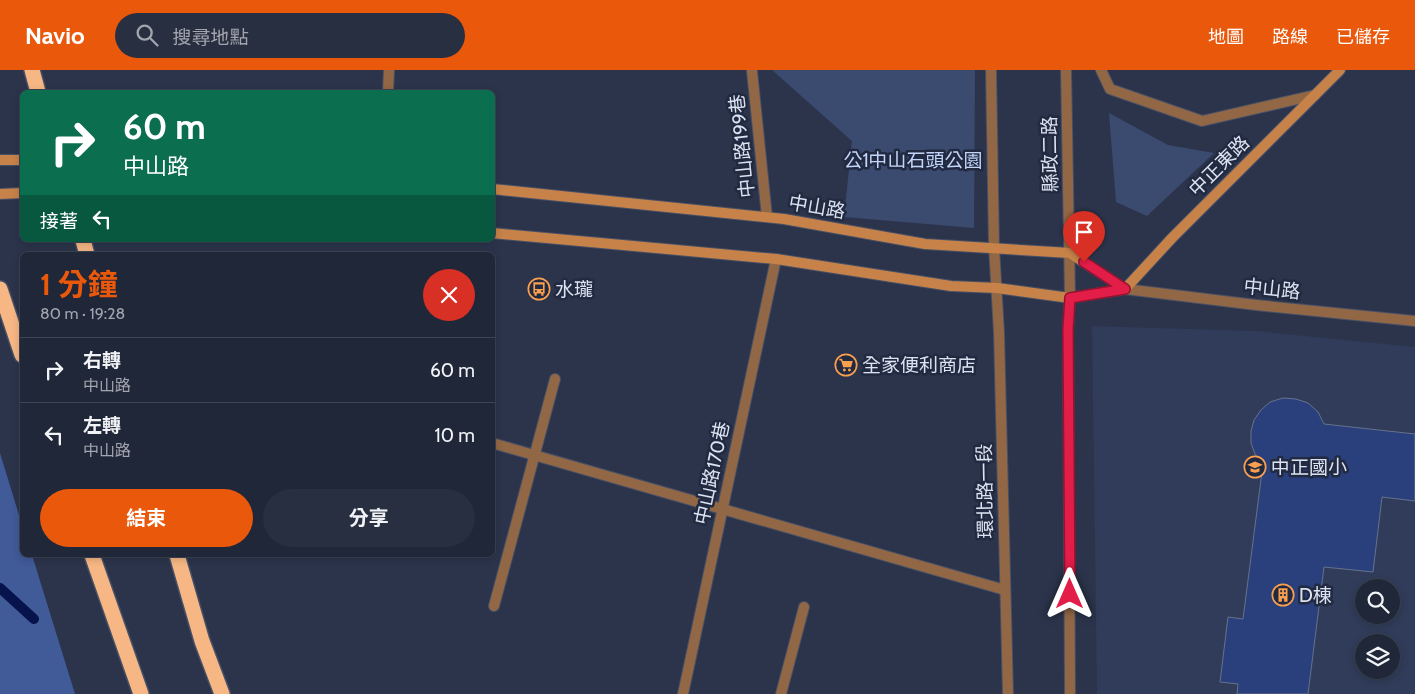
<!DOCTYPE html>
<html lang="zh-TW">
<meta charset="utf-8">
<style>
body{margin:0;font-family:Cabin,"Noto Sans TC",sans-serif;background:#282f40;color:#f1f3f6;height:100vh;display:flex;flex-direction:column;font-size:19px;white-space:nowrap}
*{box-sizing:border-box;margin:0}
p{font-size:16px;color:#a2a5ae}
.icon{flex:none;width:28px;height:28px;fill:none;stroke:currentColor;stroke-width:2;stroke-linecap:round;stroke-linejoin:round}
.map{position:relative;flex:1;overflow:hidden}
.details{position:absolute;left:20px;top:182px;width:475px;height:305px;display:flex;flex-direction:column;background:#202738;border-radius:8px;box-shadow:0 2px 8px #0003,0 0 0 1px #3d4453}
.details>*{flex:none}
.top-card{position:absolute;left:20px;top:20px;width:475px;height:152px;border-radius:8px;box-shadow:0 2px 8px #0003,0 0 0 1px #3d4453;background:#0b6e4f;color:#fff;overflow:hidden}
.controls{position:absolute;left:1355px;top:509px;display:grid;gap:10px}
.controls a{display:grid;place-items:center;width:45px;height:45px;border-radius:50%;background:#202738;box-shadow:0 2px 8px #0003,0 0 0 1px #3d4453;font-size:25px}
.pin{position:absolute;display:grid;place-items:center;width:42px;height:42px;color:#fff;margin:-51px -21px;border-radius:50% 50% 50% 0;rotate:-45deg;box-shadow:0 0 5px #0007}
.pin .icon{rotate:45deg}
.me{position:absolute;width:55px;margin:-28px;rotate:0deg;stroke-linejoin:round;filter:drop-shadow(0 0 4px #0008)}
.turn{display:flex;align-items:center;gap:18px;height:105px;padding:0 20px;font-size:22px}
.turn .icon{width:65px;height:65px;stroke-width:2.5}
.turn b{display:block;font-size:35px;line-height:42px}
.then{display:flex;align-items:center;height:48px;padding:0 20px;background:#0003;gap:10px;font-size:19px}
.round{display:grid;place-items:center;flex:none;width:52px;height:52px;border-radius:26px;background:#282f40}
.headline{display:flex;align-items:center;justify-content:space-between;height:85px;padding:0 20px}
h1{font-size:30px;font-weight:700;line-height:38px;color:#ea580c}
.action{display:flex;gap:10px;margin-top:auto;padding:10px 20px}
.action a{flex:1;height:58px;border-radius:30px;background:#ea580c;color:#fff;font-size:20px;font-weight:700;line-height:58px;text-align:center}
.action a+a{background:#282f40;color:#f1f3f6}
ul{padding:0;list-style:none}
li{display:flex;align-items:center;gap:15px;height:65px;padding:0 20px;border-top:1px solid #3d4453}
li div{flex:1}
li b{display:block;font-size:19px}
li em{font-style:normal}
header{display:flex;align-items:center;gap:30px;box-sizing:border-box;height:70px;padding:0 25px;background:#ea580c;color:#fff}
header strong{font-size:24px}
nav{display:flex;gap:28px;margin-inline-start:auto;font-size:18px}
.search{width:350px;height:45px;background:#282f40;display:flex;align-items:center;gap:12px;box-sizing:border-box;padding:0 18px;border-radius:28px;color:#a2a5ae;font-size:19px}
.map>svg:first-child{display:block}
.built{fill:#303c59;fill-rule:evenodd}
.green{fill:#3b4a6f}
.forest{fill:#415a98}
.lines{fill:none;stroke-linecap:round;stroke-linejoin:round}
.stream{stroke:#06134c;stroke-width:10}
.building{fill:#2a407c;stroke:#66728c}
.service-casing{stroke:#475066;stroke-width:12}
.tertiary-casing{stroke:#475066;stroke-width:12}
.secondary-casing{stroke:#475066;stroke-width:12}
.motorway-casing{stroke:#475066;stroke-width:18}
.service{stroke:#926745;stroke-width:10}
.tertiary{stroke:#926745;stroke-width:10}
.secondary{stroke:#c68249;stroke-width:10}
.motorway{stroke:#f6b784;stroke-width:15}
.route-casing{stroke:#92132f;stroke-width:12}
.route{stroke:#e11d48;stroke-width:9}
.labels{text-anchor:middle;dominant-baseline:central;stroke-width:5;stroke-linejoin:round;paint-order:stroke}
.street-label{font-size:19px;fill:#dbe2f1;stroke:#212a40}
.park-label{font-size:19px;fill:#c4d4f9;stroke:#212a40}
.poi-label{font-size:19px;fill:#dbe2f1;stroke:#212a40;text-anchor:start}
</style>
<header>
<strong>Navio</strong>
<div class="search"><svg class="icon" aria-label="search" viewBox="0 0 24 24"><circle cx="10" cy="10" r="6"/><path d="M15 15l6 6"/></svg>搜尋地點</div>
<nav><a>地圖</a><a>路線</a><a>已儲存</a></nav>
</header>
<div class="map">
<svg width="1415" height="624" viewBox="0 0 1415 624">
<rect width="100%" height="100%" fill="#2b344b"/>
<path class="built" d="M1092 256 1256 261 1415 277V624H1097ZM1364 518H1391V545H1364ZM1364 572H1391V600H1364Z"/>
<g class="green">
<polygon points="772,0 975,0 974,158 844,147 852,71"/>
<polygon points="1109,43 1168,75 1214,83 1147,146 1116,132"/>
</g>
<polygon class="forest" points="0,383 22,455 22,485 32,485 75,624 0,624"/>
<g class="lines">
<polyline class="stream" points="0,518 34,549"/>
</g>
<polygon class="building" points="1283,328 1296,329 1308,333 1318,342 1324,354 1415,364 1415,431 1382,427 1373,502 1324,497 1308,624 1237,624 1238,614 1220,612 1228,547 1243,549 1263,394 1255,384 1251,373 1251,361 1254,350 1261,340 1270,332"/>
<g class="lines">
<g class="service-casing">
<g id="service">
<polyline points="752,1 767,147"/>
<polyline points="388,22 389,0"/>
<polyline points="492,373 1005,520"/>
<polyline points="494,536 555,309"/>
<polyline points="683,624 776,189"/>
<polyline points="781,624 804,537"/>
</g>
</g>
<g class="tertiary-casing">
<g id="tertiary">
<polyline points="991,0 994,177 999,263 1008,624"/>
<polyline points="1066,0 1070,228 1068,259 1070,624"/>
<polyline points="1101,0 1110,19 1202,51 1315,25"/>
<polyline points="1125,219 1256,235 1415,251"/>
</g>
</g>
<g class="secondary-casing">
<g id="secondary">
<polyline points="0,90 22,90"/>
<polyline points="492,119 784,149 925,174 1070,183 1125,219"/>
<polyline points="0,124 22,123"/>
<polyline points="492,163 776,189 951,216 997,218 1070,228 1125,219"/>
<polyline points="1125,219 1172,168 1340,0"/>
</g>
</g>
<g class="motorway-casing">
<g id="motorway">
<polyline points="32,0 38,22"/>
<polyline points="83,170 87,185"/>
<polyline points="0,219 22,285"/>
<polyline points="92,485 141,624"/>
<polyline points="177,485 202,571 222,624"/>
</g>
</g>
<use href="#service" class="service"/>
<use href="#tertiary" class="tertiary"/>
<use href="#secondary" class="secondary"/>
<use href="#motorway" class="motorway"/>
</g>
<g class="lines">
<g class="route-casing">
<polyline id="route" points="1070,524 1068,259 1070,228 1125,219 1084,192"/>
</g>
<use href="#route" class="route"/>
</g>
<defs>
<g id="bus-ring" transform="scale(1.125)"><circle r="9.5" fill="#212a40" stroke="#fa9f4f" stroke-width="1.5"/><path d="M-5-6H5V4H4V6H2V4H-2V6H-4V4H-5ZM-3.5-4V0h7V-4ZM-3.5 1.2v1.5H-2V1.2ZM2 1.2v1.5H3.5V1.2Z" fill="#fa9f4f"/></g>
<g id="supermarket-ring" transform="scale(1.125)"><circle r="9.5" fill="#212a40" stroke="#fa9f4f" stroke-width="1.5"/><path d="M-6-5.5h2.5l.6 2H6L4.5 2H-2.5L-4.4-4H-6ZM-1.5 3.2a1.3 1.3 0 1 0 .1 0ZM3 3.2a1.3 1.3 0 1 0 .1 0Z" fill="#fa9f4f"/></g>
<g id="school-ring" transform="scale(1.125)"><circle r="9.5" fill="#212a40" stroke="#fa9f4f" stroke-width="1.5"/><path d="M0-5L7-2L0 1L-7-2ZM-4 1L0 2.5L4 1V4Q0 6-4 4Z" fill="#fa9f4f"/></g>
<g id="building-ring" transform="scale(1.125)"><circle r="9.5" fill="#212a40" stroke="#fa9f4f" stroke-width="1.5"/><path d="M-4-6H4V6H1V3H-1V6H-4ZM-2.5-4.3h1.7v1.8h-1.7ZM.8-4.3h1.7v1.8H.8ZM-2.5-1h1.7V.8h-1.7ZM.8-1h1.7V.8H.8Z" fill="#fa9f4f"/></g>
</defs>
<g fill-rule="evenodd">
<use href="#bus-ring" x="539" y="219"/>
<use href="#supermarket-ring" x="846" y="295"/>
<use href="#school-ring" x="1255" y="397"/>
<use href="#building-ring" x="1283" y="525"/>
</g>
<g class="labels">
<g class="street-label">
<text transform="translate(742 76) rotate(-96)">中山路199巷</text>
<text transform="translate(1050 84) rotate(-91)">縣政二路</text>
<text transform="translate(1219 96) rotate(-45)">中正東路</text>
<text transform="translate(817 137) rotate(10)">中山路</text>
<text transform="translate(1272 219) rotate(6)">中山路</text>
<text transform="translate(712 403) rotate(-78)">中山路170巷</text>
<text transform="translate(985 421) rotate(-91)">環北路一段</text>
</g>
<g class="park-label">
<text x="913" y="90">公1中山石頭公園</text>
</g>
<g class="poi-label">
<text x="555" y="219">水瓏</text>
<text x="862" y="295">全家便利商店</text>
<text x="1271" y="397">中正國小</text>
<text x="1299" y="525">D棟</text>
</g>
</g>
</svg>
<div class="controls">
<a><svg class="icon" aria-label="search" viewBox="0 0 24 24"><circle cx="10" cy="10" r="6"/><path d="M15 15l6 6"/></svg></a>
<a><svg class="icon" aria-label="layers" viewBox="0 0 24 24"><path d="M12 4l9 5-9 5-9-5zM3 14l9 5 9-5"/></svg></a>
</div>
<div class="pin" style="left:1084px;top:192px;background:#d93025"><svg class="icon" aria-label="arrive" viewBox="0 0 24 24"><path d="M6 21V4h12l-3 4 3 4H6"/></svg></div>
<svg class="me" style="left:1070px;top:524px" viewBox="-20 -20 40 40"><path d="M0-17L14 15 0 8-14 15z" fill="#e11d48" stroke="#fff" stroke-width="4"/></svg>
<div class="top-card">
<div class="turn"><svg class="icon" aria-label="right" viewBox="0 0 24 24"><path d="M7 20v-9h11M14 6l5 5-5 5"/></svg><div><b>60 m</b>中山路</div></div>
<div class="then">接著<svg class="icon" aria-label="left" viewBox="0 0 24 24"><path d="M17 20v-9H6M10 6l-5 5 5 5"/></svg></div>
</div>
<section class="details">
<div class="headline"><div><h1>1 分鐘</h1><p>80 m · 19:28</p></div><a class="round" style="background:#d93025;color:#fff"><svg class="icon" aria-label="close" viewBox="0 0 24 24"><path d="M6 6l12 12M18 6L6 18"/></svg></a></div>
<ul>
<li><svg class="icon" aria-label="right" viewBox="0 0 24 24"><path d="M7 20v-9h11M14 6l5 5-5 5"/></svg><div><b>右轉</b><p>中山路</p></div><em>60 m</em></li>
<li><svg class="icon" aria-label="left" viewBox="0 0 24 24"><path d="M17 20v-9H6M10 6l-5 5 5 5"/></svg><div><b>左轉</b><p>中山路</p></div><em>10 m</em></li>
</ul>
<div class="action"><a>結束</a><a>分享</a></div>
</section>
</div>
